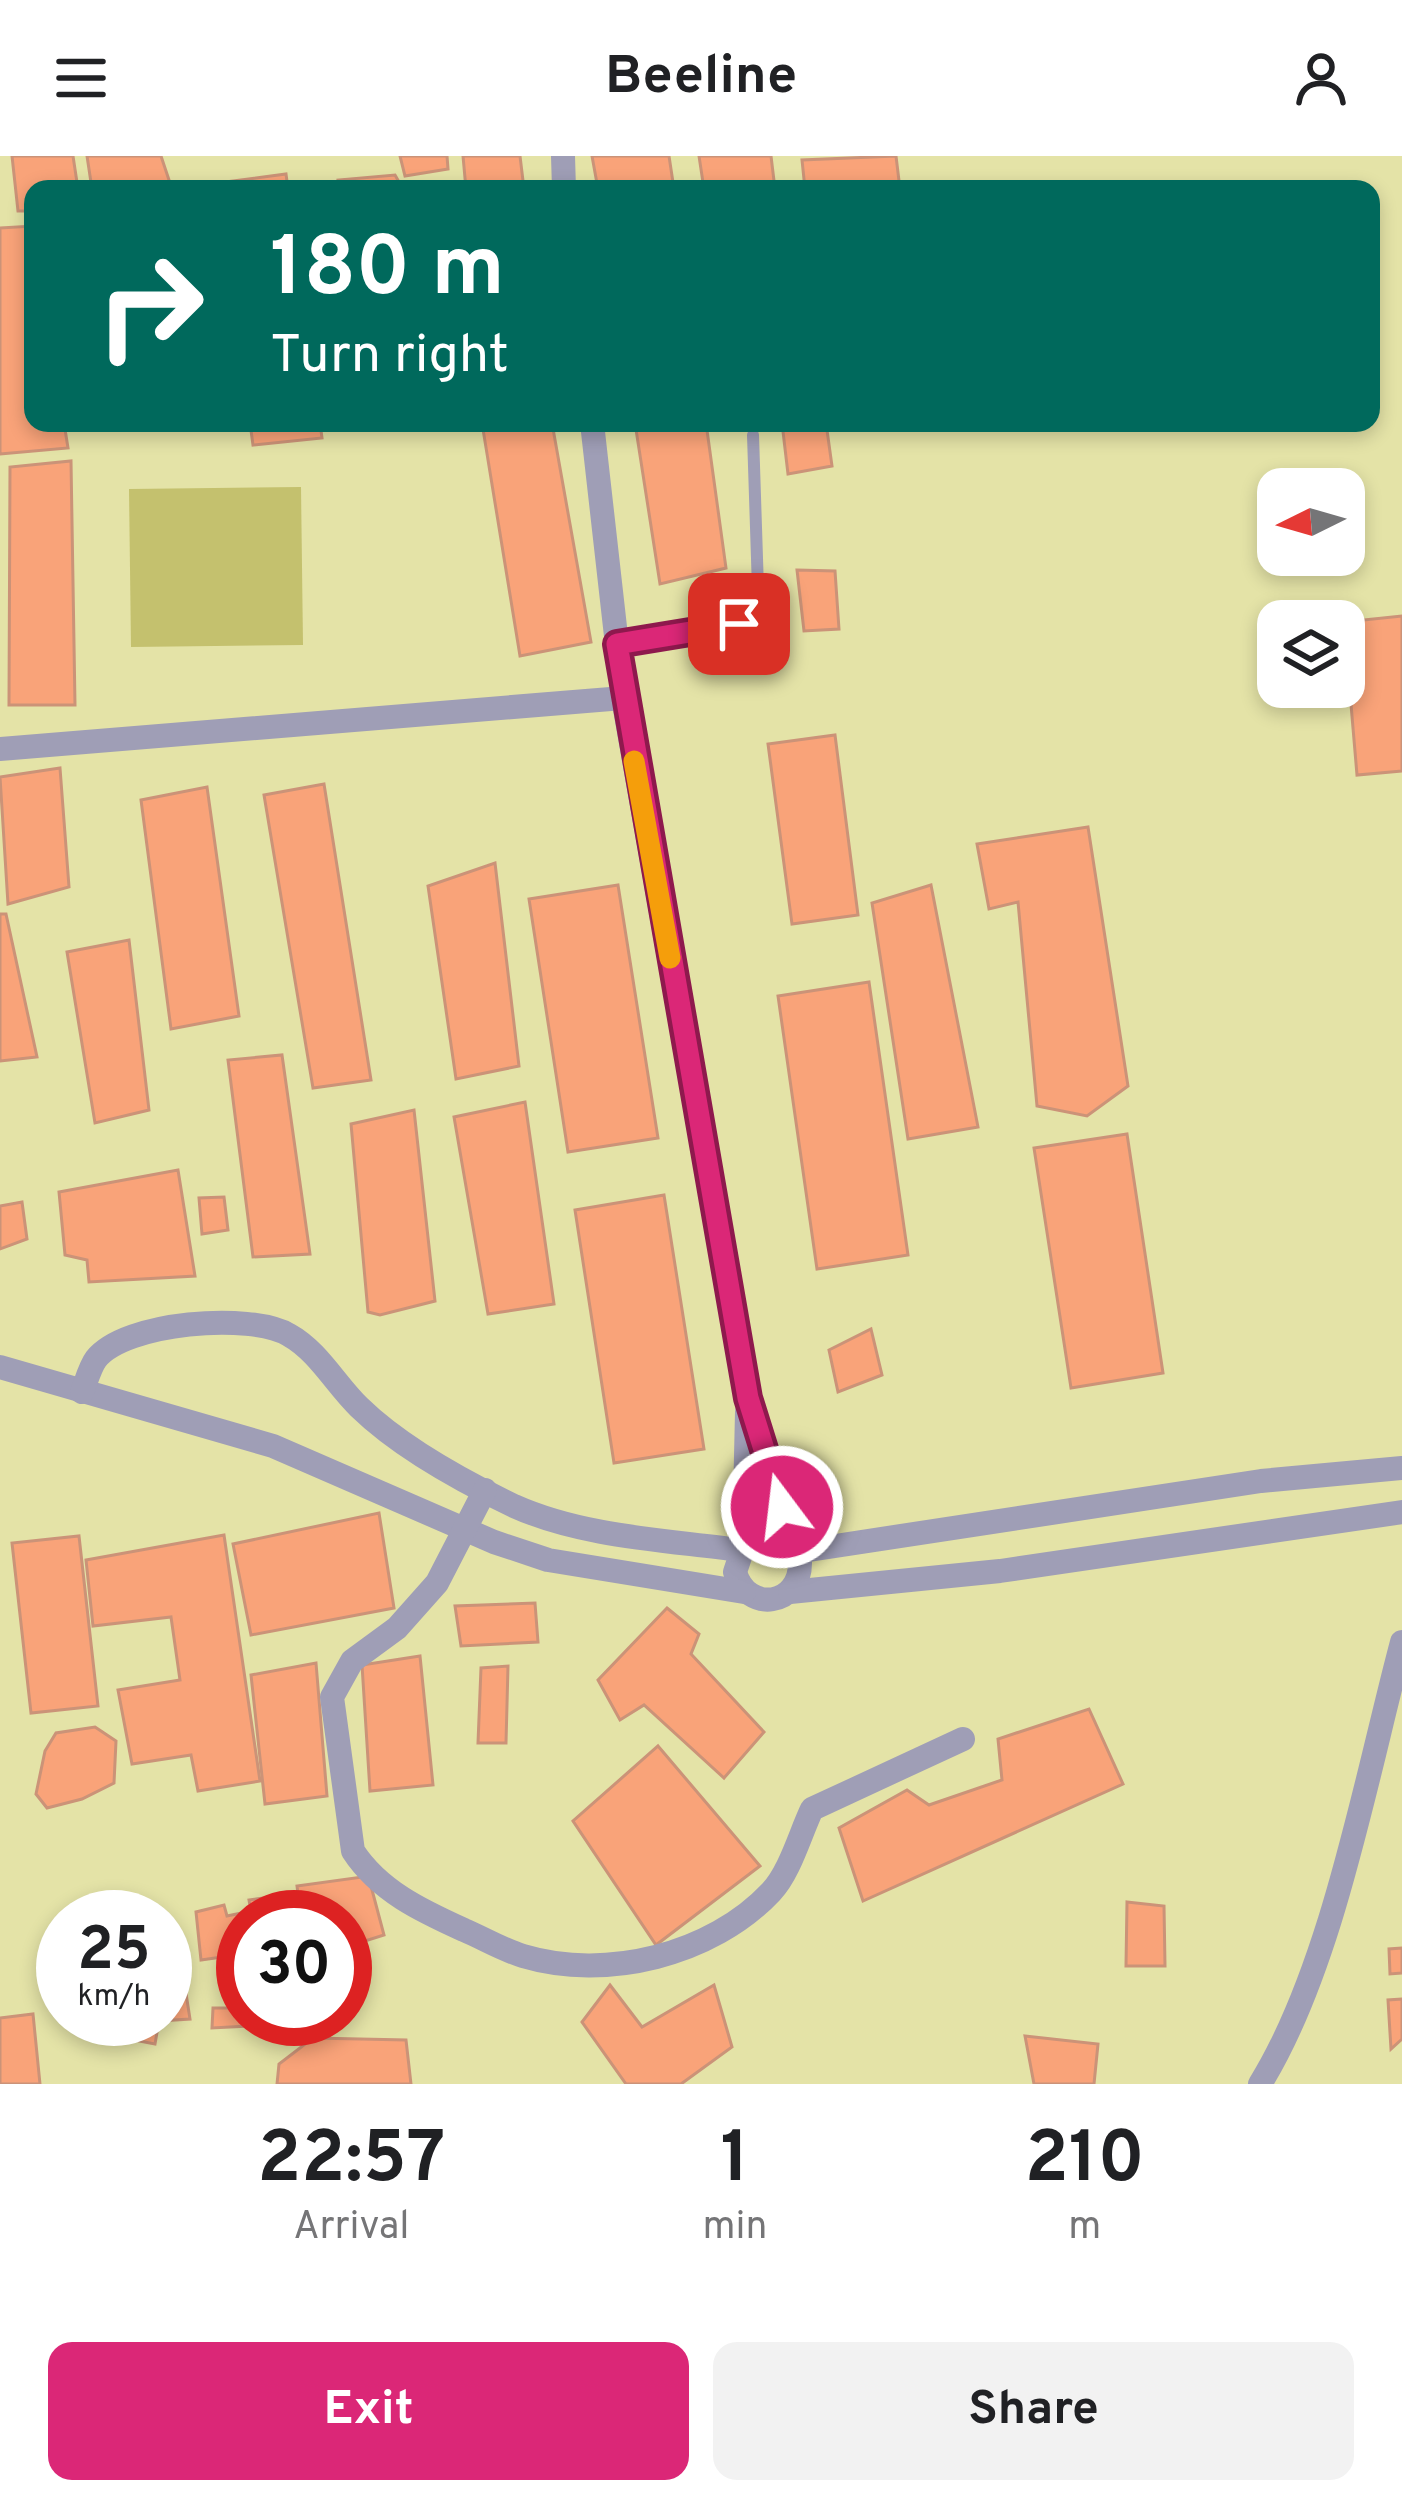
<!DOCTYPE html>
<style>
body{margin:0;font-family:Overpass,sans-serif;background:#f2f2f2;color:#202124;height:100vh;display:flex;flex-direction:column;font-size:45px;white-space:nowrap}
*{box-sizing:border-box;margin:0}
p{font-size:39px;color:#757577}
.icon{flex:none;width:66px;height:66px;fill:none;stroke:currentColor;stroke-width:2;stroke-linecap:round;stroke-linejoin:round}
.map{position:relative;height:1928px;overflow:hidden}
.side{display:flex;flex-direction:column;background:#fff;flex:1}
.side>*{flex:none}
.banner{position:absolute;left:24px;top:24px;width:1356px;height:252px;border-radius:24px;box-shadow:0 6px 18px #0003;background:#00695c;color:#fff;overflow:hidden}
.needle{width:78px;rotate:265deg}
.controls{position:absolute;left:1257px;top:312px;display:grid;gap:24px}
.controls a{display:grid;place-items:center;width:108px;height:108px;border-radius:24px;background:#fff;box-shadow:0 6px 18px #0003;font-size:60px}
.speed{position:absolute;left:36px;top:1734px;display:flex;gap:24px;font-size:60px;font-weight:700;text-align:center}
.speed>*{display:grid;place-content:center;width:156px;height:156px;border-radius:50%;background:#fff;box-shadow:0 6px 18px #0003;line-height:1}
.speed small{font-size:30px;font-weight:400}
.speed .limit{border:18px solid #d22;background:#fff;color:#111}
.pin{position:absolute;display:grid;place-items:center;width:102px;height:102px;color:#fff;margin:-51px;border-radius:24px;box-shadow:0 6px 18px #0006}
.me{position:absolute;width:132px;margin:-66px;rotate:345deg;stroke-linejoin:round;filter:drop-shadow(0 0 9px #0008)}
.turn{display:flex;align-items:center;gap:42px;height:252px;padding:0 48px;font-size:54px}
.turn .icon{width:156px;height:156px;stroke-width:2.5}
.turn b{display:block;font-size:84px;line-height:102px}
.eta{display:flex;justify-content:space-evenly;align-items:center;height:204px;text-align:center}
.eta b{font-size:72px;font-weight:700;line-height:84px}
.cta{display:flex;gap:24px;margin-top:auto;padding:24px 48px}
.cta a{flex:1;height:138px;border-radius:24px;background:#db2777;color:#fff;font-size:48px;font-weight:700;line-height:138px;text-align:center}
.cta a+a{background:#f2f2f2;color:#202124}
header{display:flex;justify-content:space-between;align-items:center;height:156px;padding:0 48px;background:#fff;font-size:54px;font-weight:700}
.map>svg:first-child{display:block}
.green{fill:#c4c16e}
.building{fill:#f9a379;stroke:#cb9378;stroke-width:3}
.lines{fill:none;stroke-linecap:round;stroke-linejoin:round}
.lane{stroke:#9f9eb6;stroke-width:12}
.street{stroke:#9f9eb6;stroke-width:24}
.route-casing{stroke:#8e194d;stroke-width:30}
.route{stroke:#db2777;stroke-width:21}
.slow{stroke:#f59e0b;stroke-width:21}
</style>
<header><svg class="icon" aria-label="menu" viewBox="0 0 24 24"><path d="M4 6h16M4 12h16M4 18h16"/></svg>Beeline<svg class="icon" aria-label="person" viewBox="0 0 24 24"><circle cx="12" cy="8" r="4"/><path d="M4 21q1-7 8-7t8 7"/></svg></header>
<div class="map">
<svg width="1402" height="1928" viewBox="0 0 1402 1928">
<rect width="100%" height="100%" fill="#e4e3a7"/>
<polygon class="green" points="301,331 303,489 131,491 129,333"/>
<g class="building">
<polygon points="12,0 73,0 78,33 33,33 33,55 18,55"/>
<polygon points="87,0 161,0 172,33 286,18 288,33 92,33"/>
<polygon points="400,0 447,0 448,13 405,20"/>
<polygon points="463,0 520,0 524,33 466,33"/>
<polygon points="592,0 669,0 674,33 598,33"/>
<polygon points="699,0 771,0 775,33 704,33"/>
<polygon points="896,0 900,33 805,33 802,4"/>
<polygon points="395,19 403,33 339,33 338,24"/>
<polygon points="33,70 33,267 64,267 68,292 0,298 0,72"/>
<polygon points="250,267 320,267 322,282 253,289"/>
<polygon points="482,267 552,267 591,486 520,500"/>
<polygon points="635,267 706,267 726,412 660,428"/>
<polygon points="782,267 826,267 832,310 788,318"/>
<polygon points="71,305 75,549 9,549 10,311"/>
<polygon points="797,414 835,415 839,473 804,475"/>
<polygon points="1402,460 1402,615 1357,619 1344,466"/>
<polygon points="835,579 858,759 792,768 768,588"/>
<polygon points="60,612 69,731 8,748 0,621"/>
<polygon points="324,628 371,924 313,932 264,639"/>
<polygon points="207,631 239,860 171,873 141,644"/>
<polygon points="1088,671 1128,930 1087,960 1037,950 1018,746 989,753 977,688"/>
<polygon points="495,707 519,910 456,923 428,730"/>
<polygon points="618,729 658,982 568,996 529,743"/>
<polygon points="931,729 978,971 908,983 872,747"/>
<polygon points="0,758 6,758 37,901 0,905"/>
<polygon points="129,784 149,954 95,967 67,796"/>
<polygon points="869,826 908,1099 817,1113 778,840"/>
<polygon points="282,899 310,1098 253,1101 228,904"/>
<polygon points="525,946 554,1148 488,1158 454,961"/>
<polygon points="414,954 435,1145 380,1159 368,1156 351,968"/>
<polygon points="1127,978 1163,1217 1071,1232 1034,992"/>
<polygon points="178,1014 195,1120 89,1126 87,1104 65,1099 59,1036"/>
<polygon points="664,1039 704,1293 614,1307 575,1054"/>
<polygon points="224,1041 228,1074 202,1078 199,1042"/>
<polygon points="22,1046 27,1083 0,1093 0,1050"/>
<polygon points="871,1173 882,1219 838,1236 829,1194"/>
<polygon points="379,1357 394,1452 251,1479 233,1388"/>
<polygon points="224,1379 260,1625 198,1635 191,1599 132,1608 118,1534 180,1524 171,1461 93,1470 86,1404"/>
<polygon points="79,1380 98,1550 31,1557 12,1387"/>
<polygon points="535,1447 538,1486 461,1490 455,1450"/>
<polygon points="667,1452 699,1478 691,1498 764,1576 724,1622 644,1549 620,1564 598,1524"/>
<polygon points="420,1500 433,1629 370,1635 362,1509"/>
<polygon points="316,1507 327,1640 265,1648 251,1519"/>
<polygon points="508,1510 506,1587 478,1587 481,1512"/>
<polygon points="1089,1553 1123,1628 863,1745 839,1672 907,1634 929,1649 1002,1624 998,1583"/>
<polygon points="95,1571 116,1585 114,1627 82,1643 47,1652 36,1638 45,1595 56,1577"/>
<polygon points="658,1590 760,1710 656,1789 573,1665"/>
<polygon points="362,1721 371,1730 384,1779 362,1786 358,1776 345,1778 345,1761 301,1761 297,1730"/>
<polygon points="286,1739 289,1761 243,1761 243,1798 201,1804 196,1756 224,1749 227,1760 251,1755 249,1744"/>
<polygon points="1127,1746 1164,1750 1165,1810 1126,1810"/>
<polygon points="1402,1792 1402,1817 1390,1818 1389,1793"/>
<polygon points="610,1829 642,1871 714,1829 732,1891 681,1928 626,1928 582,1866"/>
<polygon points="185,1831 190,1863 159,1865 155,1888 139,1885 135,1872 111,1876 112,1863 165,1863 165,1833"/>
<polygon points="1402,1843 1402,1883 1391,1893 1388,1844"/>
<polygon points="213,1852 243,1852 248,1870 212,1872"/>
<polygon points="33,1858 40,1928 0,1928 0,1862"/>
<polygon points="1025,1880 1098,1888 1094,1928 1034,1928"/>
<polygon points="313,1882 406,1884 411,1928 277,1928 279,1908"/>
</g>
<g class="lines">
<polyline class="lane" points="617,488 739,468 752,454 758,433 753,279"/>
<g class="street">
<polyline points="563,0 564,33"/>
<path d="M592 267 623 542 747 1242 800 1406C801 1450 747 1458 735 1416L744 1389 775 1380 790 1388"/>
<polyline points="0,593 623,542"/>
<polyline points="0,1211 273,1290 494,1386 548,1404 744,1436"/>
<path d="M82 1236C86 1226 90 1211 96 1203 125 1166 250 1156 289 1179 318 1195 336 1229 359 1251 401 1292 462 1325 514 1350 583 1381 666 1384 739 1394"/>
<path d="M485 1334 437 1427 397 1472 352 1505 332 1541 353 1695C379 1735 422 1755 464 1774 483 1782 503 1794 523 1800 606 1825 712 1799 771 1736 790 1716 800 1678 812 1653L963 1583"/>
<polyline points="744,1389 747,1256"/>
<polyline points="796,1396 1261,1325 1402,1312"/>
<polyline points="790,1436 1000,1415 1402,1356"/>
<path d="M1260 1928C1332 1812 1366 1621 1402 1486"/>
</g>
</g>
<g class="lines">
<g class="route-casing">
<polyline id="route" points="739,468 617,488 748,1242 782,1351"/>
</g>
<use href="#route" class="route"/>
<polyline class="slow" points="634,605 670,802"/>
</g>
</svg>
<div class="controls">
<a><svg class="needle" viewBox="-14 -14 28 28"><path d="M0-13l5 13h-10z" fill="#e53935"/><path d="M0 13l5-13h-10z" fill="#757577"/></svg></a>
<a><svg class="icon" aria-label="layers" viewBox="0 0 24 24"><path d="M12 4l9 5-9 5-9-5zM3 14l9 5 9-5"/></svg></a>
</div>
<div class="speed"><div>25<small>km/h</small></div><div class="limit">30</div></div>
<div class="pin" style="left:739px;top:468px;background:#d93025"><svg class="icon" aria-label="arrive" viewBox="0 0 24 24"><path d="M6 21V4h12l-3 4 3 4H6"/></svg></div>
<svg class="me" style="left:782px;top:1351px" viewBox="-20 -20 40 40"><circle r="17" fill="#db2777" stroke="#fff" stroke-width="3"/><path d="M0-11L8 9 0 5-8 9z" fill="#fff"/></svg>
<div class="banner">
<div class="turn"><svg class="icon" aria-label="right" viewBox="0 0 24 24"><path d="M7 20v-9h11M14 6l5 5-5 5"/></svg><div><b>180 m</b>Turn right</div></div>
</div>
</div>
<section class="side">
<div class="eta">
<div><b>22:57</b><p>Arrival</p></div>
<div><b>1</b><p>min</p></div>
<div><b>210</b><p>m</p></div>
</div>
<div class="cta"><a>Exit</a><a>Share</a></div>
</section>
